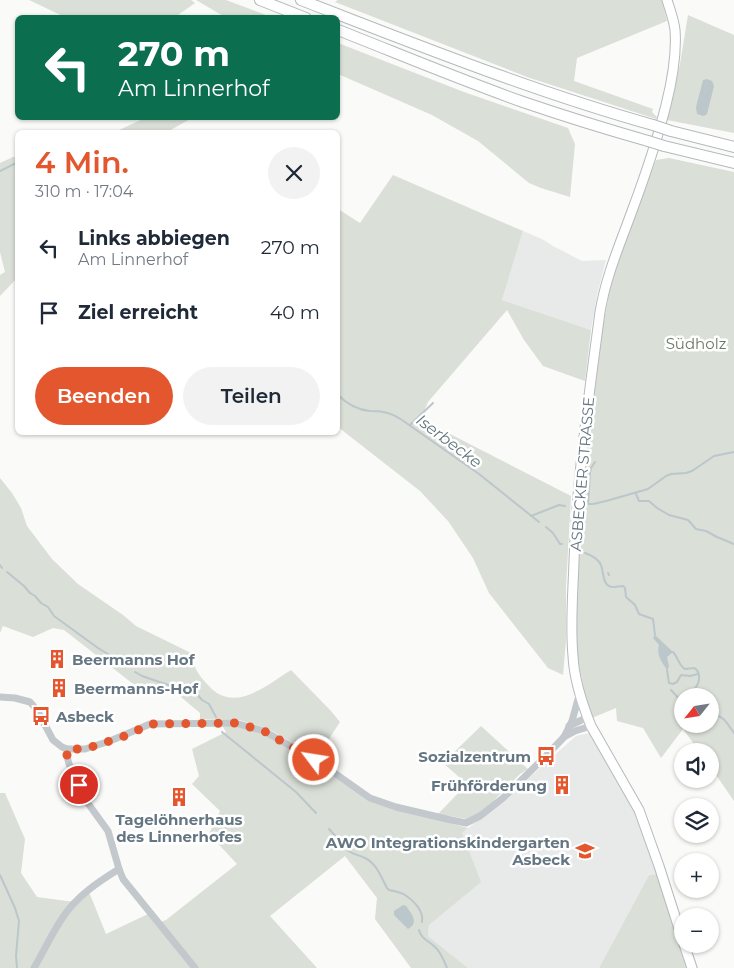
<!DOCTYPE html>
<html lang="de">
<meta charset="utf-8">
<style>
body{margin:0;font-family:Montserrat,sans-serif;background:#f2f2f3;color:#1f2937;height:100vh;display:flex;flex-direction:column;font-size:19px;white-space:nowrap}
*{box-sizing:border-box;margin:0}
p{font-size:16px;color:#747a83}
.icon{flex:none;width:28px;height:28px;fill:none;stroke:currentColor;stroke-width:2;stroke-linecap:round;stroke-linejoin:round}
.map{position:relative;flex:1;overflow:hidden}
.sheet{position:absolute;left:15px;top:130px;width:325px;height:305px;display:flex;flex-direction:column;background:#fff;border-radius:8px;box-shadow:0 1px 4px #0004}
.sheet>*{flex:none}
.top-card{position:absolute;left:15px;top:15px;width:325px;height:105px;border-radius:8px;box-shadow:0 1px 4px #0004;background:#0b6e4f;color:#fff;overflow:hidden}
.needle{width:32px;rotate:240deg}
.buttons{position:absolute;left:674px;top:688px;display:grid;gap:10px}
.buttons a{display:grid;place-items:center;width:45px;height:45px;border-radius:50%;background:#fff;box-shadow:0 1px 4px #0004;font-size:25px}
.pin{position:absolute;display:grid;place-items:center;width:42px;height:42px;color:#fff;margin:-21px;border:2px solid #fff;border-radius:50%;box-shadow:0 1px 5px #0007}
.me{position:absolute;width:55px;margin:-28px;rotate:301deg;stroke-linejoin:round;filter:drop-shadow(0 0 4px #0008)}
.turn{display:flex;align-items:center;gap:18px;height:105px;padding:0 20px;font-size:22px}
.turn .icon{width:65px;height:65px;stroke-width:2.5}
.turn b{display:block;font-size:35px;line-height:42px}
.round{display:grid;place-items:center;flex:none;width:52px;height:52px;border-radius:26px;background:#f2f2f3}
.headline{display:flex;align-items:center;justify-content:space-between;height:85px;padding:0 20px}
h1{font-size:30px;font-weight:600;line-height:38px;color:#e4572e}
.cta{display:flex;gap:10px;margin-top:auto;padding:10px 20px}
.cta a{flex:1;height:58px;border-radius:30px;background:#e4572e;color:#fff;font-size:20px;font-weight:600;line-height:58px;text-align:center}
.cta a+a{background:#f2f2f3;color:#1f2937}
ul{padding:0;list-style:none}
li{display:flex;align-items:center;gap:15px;height:65px;padding:0 20px}
li div{flex:1}
li b{display:block;font-size:19px}
li em{font-style:normal}
.map>svg:first-child{display:block}
.built{fill:#e8e9e9}
.green{fill:#dadfd7;fill-rule:evenodd}
.water{fill:#bbc7cb}
.lines{fill:none;stroke-linecap:round;stroke-linejoin:round}
.stream{stroke:#bbc7cb;stroke-width:2}
.major-casing{stroke:#b5babe;stroke-width:11}
.highway-casing{stroke:#b4b9bd;stroke-width:12}
.minor{stroke:#c3c8cc;stroke-width:7}
.major{stroke:#fff;stroke-width:9}
.highway{stroke:#fff;stroke-width:10}
.highway-bridge-casing{stroke:#b4b9bd;stroke-width:12;stroke-linecap:butt}
.highway-bridge{stroke:#fff;stroke-width:10}
.route{stroke:#e4572e;stroke-width:9;stroke-dasharray:0 16.2}
.labels{text-anchor:middle;dominant-baseline:central;stroke-width:5;stroke-linejoin:round;paint-order:stroke}
.park-label{font-size:15px;fill:#687a64;stroke:#fff}
.street-label{font-size:15px;fill:#657683;stroke:#fff}
.poi-label{font-size:15px;font-weight:bold;fill:#657683;stroke:#fff;text-anchor:start}
.water-label{font-size:16px;font-style:italic;fill:#60757c;stroke:#fff}
</style>
<div class="map">
<svg width="734" height="968" viewBox="0 0 734 968">
<rect width="100%" height="100%" fill="#fafaf8"/>
<g class="built">
<polygon points="523,231 542,239 553,246 582,261 606,260 597,295 591,330 502,300"/>
<polygon points="590,733 636,813 659,874 649,875 599,968 468,968 428,936 429,925 462,833 504,800 576,736"/>
</g>
<g class="green">
<polygon points="29,0 191,0 195,3 175,17 67,18"/>
<polygon points="196,0 226,0 271,17 225,17"/>
<polygon points="338,0 662,0 667,21 577,58 574,81 653,109 652,112 657,117 656,119 527,77 335,2"/>
<polygon points="688,15 734,35 734,133 667,120 680,64"/>
<polygon points="338,43 464,92 568,128 575,144 570,197 541,188 529,183 478,141 432,115 338,74"/>
<polygon points="145,118 192,118 167,132 115,132"/>
<polygon points="13,157 17,157 17,278 0,296 0,275 5,272 0,252 0,163"/>
<path d="M669 158 734 172V801L714 772 712 773 710 770V751H699L683 729 661 758 643 728 617 721 616 708 592 718 589 712 576 652 575 617 582 498 602 332 611 283 624 244 656 160ZM682 696H710V724H682Z"/>
<polygon points="393,175 523,231 502,300 591,330 585,381 543,366 524,340 507,310 428,402 421,419 571,496 566,588 566,640 563,675 548,668 489,593 473,558 448,521 420,491 338,427 338,209 360,223"/>
<path d="M0 478 12 493 21 508 27 526 52 559 78 584 123 615 136 626 191 653C194 668 198 675 209 686 234 714 267 685 291 670L331 711 340 722 317 757 267 728 239 720 200 719V713L175 692 137 687 64 630 53 628 33 637 3 626 0 633Z"/>
<path d="M231 726C248 728 262 733 277 740L382 805 468 828 462 833 481 882 429 925 428 936 468 968H411L375 919 377 898 345 856 270 916 317 968H198L160 922 166 920 237 864 209 834 220 811 192 784 199 776 192 749 226 732 223 727Z"/>
<polygon points="481,726 528,769 520,774 504,790 483,812 467,819 438,814 467,784 443,763"/>
<polygon points="0,793 5,793 25,839 21,873 37,897 74,902 33,968 0,968"/>
<polygon points="664,865 682,921 682,944 690,944 698,968 599,968 649,875 659,874"/>
<polygon points="89,892 106,934 148,914 193,968 35,968 64,917"/>
</g>
<g class="water">
<polygon points="707,79 712,81 714,86 707,114 704,116 697,114 696,107 703,80"/>
<path d="M655 635 673 652 667 657 669 667 667 670C662 662 656 655 659 645L653 638Z"/>
<path d="M403 905 406 906C411 913 420 923 408 929L394 915V911Z"/>
</g>
<g class="lines">
<g class="stream">
<polyline points="0,171 18,162"/>
<path d="M338 395C347 404 357 410 370 411 375 411 379 411 383 412 390 413 396 416 402 420L479 474 539 522"/>
<polyline points="410,425 433,403"/>
<polyline points="595,462 591,468 590,472 588,504 593,504 606,501 648,489 666,476 671,474 686,473 692,471 714,456 734,452"/>
<polyline points="636,494 639,501 649,501 657,508 669,515 688,520 696,529 706,531 717,537 734,544"/>
<polyline points="531,516 559,505 565,506"/>
<polyline points="546,527 553,533 560,544 562,544"/>
<path d="M585 553C591 555 598 559 601 565 604 573 602 588 615 587 617 587 620 586 623 586L625 588 626 597 635 605 639 614 653 619 655 635"/>
<polyline points="0,565 2,568"/>
<polyline points="7,572 24,586 30,593 35,596 41,603 48,607 54,616 98,648 126,665"/>
<polyline points="608,573 609,575"/>
<path d="M673 652C678 657 679 666 685 669 687 669 692 668 694 668 701 671 700 682 696 687 694 691 690 693 687 696"/>
<polyline points="667,670 669,683 673,684 677,682 681,675 690,676 698,674"/>
<polyline points="135,672 142,676 180,689 189,690 197,694 202,700 209,704 216,717"/>
<polyline points="671,690 682,702"/>
<path d="M710 713C724 716 726 722 734 733"/>
<polyline points="222,732 296,792 316,813"/>
<polyline points="329,829 342,843"/>
<path d="M347 850C352 854 359 855 365 858 377 864 381 877 387 888L389 890C394 891 400 892 405 895 414 901 424 911 422 922"/>
<polyline points="0,875 15,908 19,921 16,956 17,968"/>
<path d="M419 930C421 939 429 941 435 947 441 952 444 961 447 968"/>
</g>
<g class="major-casing">
<g id="major">
<path d="M667 0C670 10 674 20 675 30 677 55 672 81 666 105 657 141 645 176 632 211 620 244 606 276 600 312 589 395 577 478 574 561 573 593 570 625 573 656 574 678 583 706 591 726L639 810 659 866 682 938"/>
<polyline points="684,944 692,968"/>
</g>
</g>
<g class="highway-casing">
<g id="highway">
<polyline points="260,0 306,18"/>
<path d="M301 0C418 45 532 91 653 125"/>
<path d="M338 30C399 54 461 80 523 102 564 116 606 129 648 141"/>
<polyline points="671,131 734,147"/>
<polyline points="664,146 734,163"/>
</g>
</g>
<g class="minor">
<polyline points="0,697 15,698 30,702 37,710 53,740 62,747 67,749 85,749 110,741 150,724 235,723 264,731 301,752 326,767 370,798 396,807 451,820 466,823 480,816 503,798 546,756 564,737 572,721 580,692"/>
<polyline points="569,726 588,717"/>
<polyline points="564,737 575,731 591,726"/>
<polyline points="67,749 67,756 69,764 87,802 108,831 119,869 123,879 195,968"/>
<path d="M34 968C44 951 52 933 63 917 77 896 98 882 119 869"/>
</g>
<use href="#major" class="major"/>
<use href="#highway" class="highway"/>
<g class="highway-bridge-casing">
<g id="highway-bridge">
<polyline points="653,125 671,131"/>
<polyline points="648,141 664,146"/>
</g>
</g>
<use href="#highway-bridge" class="highway-bridge"/>
</g>
<g class="lines">
<polyline class="route" points="79,785 67,756 67,749 85,749 128,735 150,724 236,723 264,731 314,760"/>
</g>
<defs>
<g id="building-bare" transform="scale(1.5)"><path d="M-4-6H4V6H1V3H-1V6H-4ZM-2.5-4.3h1.7v1.8h-1.7ZM.8-4.3h1.7v1.8H.8ZM-2.5-1h1.7V.8h-1.7ZM.8-1h1.7V.8H.8Z" fill="#e4572e" stroke="#fff" stroke-width="2.5" paint-order="stroke"/></g>
<g id="bus-bare" transform="scale(1.5)"><path d="M-5-6H5V4H4V6H2V4H-2V6H-4V4H-5ZM-3.5-4V0h7V-4ZM-3.5 1.2v1.5H-2V1.2ZM2 1.2v1.5H3.5V1.2Z" fill="#e4572e" stroke="#fff" stroke-width="2.5" paint-order="stroke"/></g>
<g id="school-bare" transform="scale(1.5)"><path d="M0-5L7-2L0 1L-7-2ZM-4 1L0 2.5L4 1V4Q0 6-4 4Z" fill="#e4572e" stroke="#fff" stroke-width="2.5" paint-order="stroke"/></g>
</defs>
<g fill-rule="evenodd">
<use href="#building-bare" x="57" y="659"/>
<use href="#building-bare" x="59" y="688"/>
<use href="#bus-bare" x="41" y="716"/>
<use href="#bus-bare" x="546" y="756"/>
<use href="#building-bare" x="562" y="785"/>
<use href="#building-bare" x="179" y="797"/>
<use href="#school-bare" x="585" y="851"/>
</g>
<g class="labels">
<g class="park-label">
<text x="696" y="343">Südholz</text>
</g>
<g class="street-label">
<text transform="translate(582 474) rotate(-85)">ASBECKER STRASSE</text>
</g>
<g class="poi-label">
<text x="72" y="659">Beermanns Hof</text>
<text x="74" y="688">Beermanns-Hof</text>
<text x="56" y="716">Asbeck</text>
<text x="531" y="756" text-anchor="end">Sozialzentrum</text>
<text x="547" y="785" text-anchor="end">Frühförderung</text>
<text x="179" y="819" text-anchor="middle">Tagelöhnerhaus<tspan x="179" dy="17">des Linnerhofes</tspan></text>
<text x="570" y="842" text-anchor="end">AWO Integrationskindergarten<tspan x="570" dy="17">Asbeck</tspan></text>
</g>
<g class="water-label">
<text transform="translate(449 441) rotate(37)">Iserbecke</text>
</g>
</g>
</svg>
<div class="buttons">
<a><svg class="needle" viewBox="-14 -14 28 28"><path d="M0-13l5 13h-10z" fill="#e53935"/><path d="M0 13l5-13h-10z" fill="#747a83"/></svg></a>
<a><svg class="icon" aria-label="sound" viewBox="0 0 24 24"><path d="M4 9h4l5-4v14l-5-4H4zM17 9q2 3 0 6"/></svg></a>
<a><svg class="icon" aria-label="layers" viewBox="0 0 24 24"><path d="M12 4l9 5-9 5-9-5zM3 14l9 5 9-5"/></svg></a>
<a>+</a>
<a>−</a>
</div>
<div class="pin" style="left:79px;top:785px;background:#d93025"><svg class="icon" aria-label="arrive" viewBox="0 0 24 24"><path d="M6 21V4h12l-3 4 3 4H6"/></svg></div>
<svg class="me" style="left:314px;top:760px" viewBox="-20 -20 40 40"><circle r="17" fill="#e4572e" stroke="#fff" stroke-width="3"/><path d="M0-11L8 9 0 5-8 9z" fill="#fff"/></svg>
<div class="top-card">
<div class="turn"><svg class="icon" aria-label="left" viewBox="0 0 24 24"><path d="M17 20v-9H6M10 6l-5 5 5 5"/></svg><div><b>270 m</b>Am Linnerhof</div></div>
</div>
<section class="sheet">
<div class="headline"><div><h1>4 Min.</h1><p>310 m · 17:04</p></div><a class="round"><svg class="icon" aria-label="close" viewBox="0 0 24 24"><path d="M6 6l12 12M18 6L6 18"/></svg></a></div>
<ul>
<li><svg class="icon" aria-label="left" viewBox="0 0 24 24"><path d="M17 20v-9H6M10 6l-5 5 5 5"/></svg><div><b>Links abbiegen</b><p>Am Linnerhof</p></div><em>270 m</em></li>
<li><svg class="icon" aria-label="arrive" viewBox="0 0 24 24"><path d="M6 21V4h12l-3 4 3 4H6"/></svg><div><b>Ziel erreicht</b></div><em>40 m</em></li>
</ul>
<div class="cta"><a>Beenden</a><a>Teilen</a></div>
</section>
</div>
